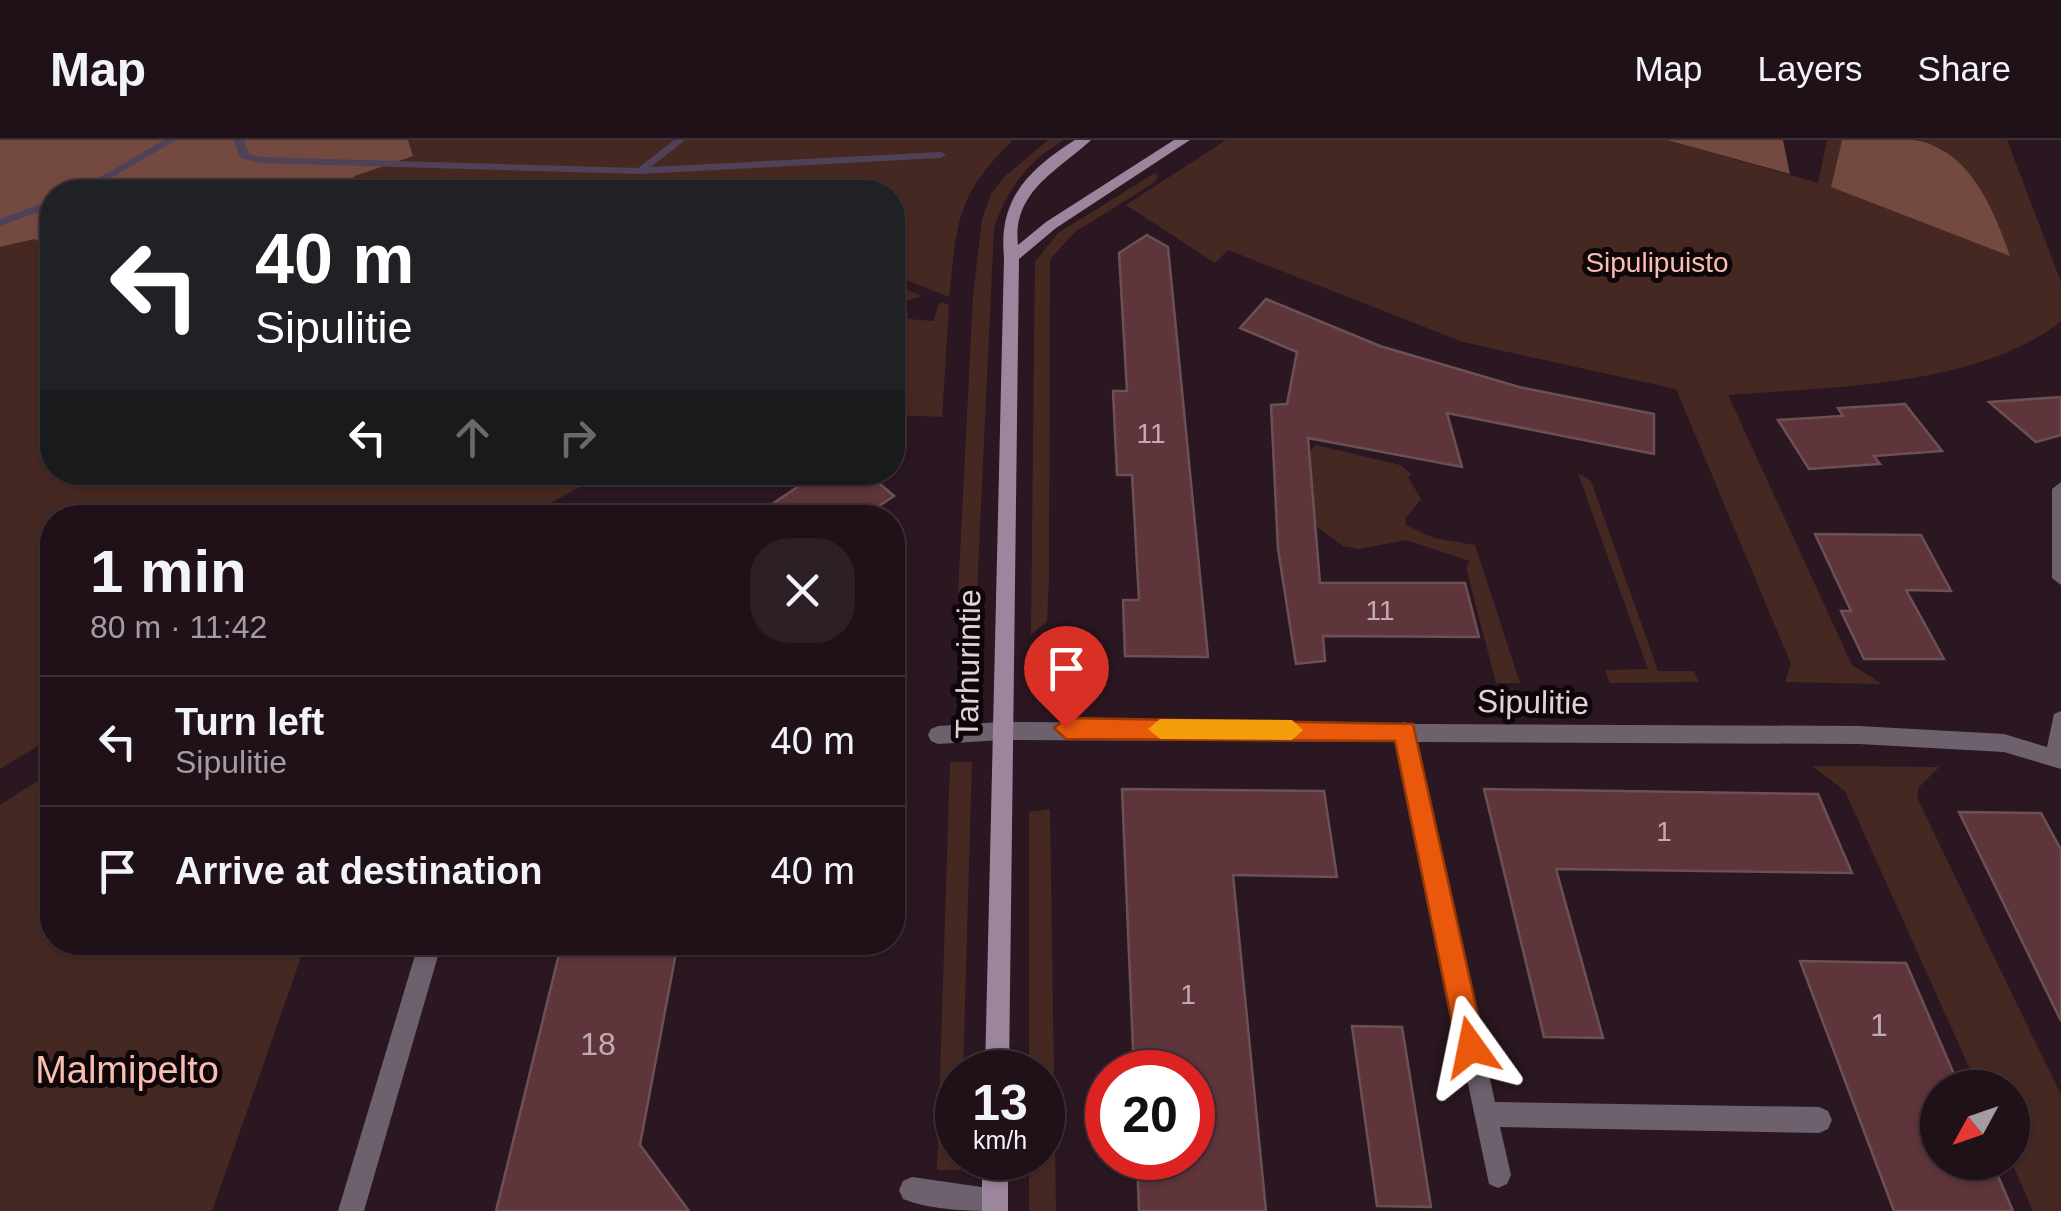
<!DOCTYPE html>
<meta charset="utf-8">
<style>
body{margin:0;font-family:Helvetica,sans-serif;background:#2d1f26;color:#f1f3f6;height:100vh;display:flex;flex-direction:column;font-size:38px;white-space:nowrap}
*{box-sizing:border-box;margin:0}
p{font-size:32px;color:#a29da2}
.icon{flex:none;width:55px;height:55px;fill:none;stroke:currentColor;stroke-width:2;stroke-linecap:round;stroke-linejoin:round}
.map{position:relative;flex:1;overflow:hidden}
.drawer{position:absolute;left:40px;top:365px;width:865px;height:450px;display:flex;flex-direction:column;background:#201119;border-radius:40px;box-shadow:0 2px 8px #0004,0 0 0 2px #3d3138}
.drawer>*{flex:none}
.banner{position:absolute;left:40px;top:40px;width:865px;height:305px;border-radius:40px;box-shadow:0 2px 8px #0004,0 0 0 2px #3d3138;background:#202124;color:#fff;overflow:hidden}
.needle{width:65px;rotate:230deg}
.controls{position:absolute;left:1920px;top:930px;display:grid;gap:20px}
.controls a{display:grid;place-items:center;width:110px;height:110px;border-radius:50%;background:#201119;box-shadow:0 2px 8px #0004,0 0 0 2px #3d3138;font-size:50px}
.speed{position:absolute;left:935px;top:910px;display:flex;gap:20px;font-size:50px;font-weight:700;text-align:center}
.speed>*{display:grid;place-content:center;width:130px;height:130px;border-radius:50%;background:#201119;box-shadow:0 2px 8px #0004,0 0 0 2px #3d3138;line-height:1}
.speed small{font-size:25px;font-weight:400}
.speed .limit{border:15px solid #d22;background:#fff;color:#111}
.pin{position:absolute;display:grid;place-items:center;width:85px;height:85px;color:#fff;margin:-102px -42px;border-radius:50% 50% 50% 0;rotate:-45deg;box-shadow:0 0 10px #0007}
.pin .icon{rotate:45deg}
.me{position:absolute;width:110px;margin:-55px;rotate:348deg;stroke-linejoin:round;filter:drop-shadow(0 0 8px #0008)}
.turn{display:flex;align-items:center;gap:35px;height:210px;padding:0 50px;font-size:45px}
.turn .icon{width:130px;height:130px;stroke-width:2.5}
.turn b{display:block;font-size:70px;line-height:85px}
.lanes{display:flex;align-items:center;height:95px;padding:0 50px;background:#0003;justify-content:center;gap:50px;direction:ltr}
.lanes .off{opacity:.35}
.round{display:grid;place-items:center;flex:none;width:105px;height:105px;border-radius:40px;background:#2d1f26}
.summary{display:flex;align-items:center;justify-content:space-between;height:170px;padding:0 50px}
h1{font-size:60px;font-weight:700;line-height:75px}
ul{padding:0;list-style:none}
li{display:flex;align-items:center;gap:30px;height:130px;padding:0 50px;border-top:2px solid #3d3138}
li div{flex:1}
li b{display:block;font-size:38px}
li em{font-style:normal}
header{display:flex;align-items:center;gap:60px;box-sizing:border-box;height:140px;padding:0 50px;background:#201119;border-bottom:2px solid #3d3138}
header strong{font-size:48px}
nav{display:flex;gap:55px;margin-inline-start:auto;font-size:35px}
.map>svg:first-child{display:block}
.green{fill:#462822}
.forest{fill:#744a40}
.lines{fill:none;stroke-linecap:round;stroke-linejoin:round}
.stream{fill:#4f4157;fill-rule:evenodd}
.building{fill:#5e353b;stroke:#6c5154;stroke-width:2.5}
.lane{fill:#6e616e;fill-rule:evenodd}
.street{fill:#6e616e;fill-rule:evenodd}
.secondary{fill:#9c869d;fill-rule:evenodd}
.route{fill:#ea580c;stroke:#983908;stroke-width:2.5}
.slow{fill:#f59e0b}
.labels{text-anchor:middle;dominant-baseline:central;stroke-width:10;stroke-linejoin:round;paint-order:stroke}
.far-park-label{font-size:28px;fill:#fabeb0;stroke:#0e0609}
.number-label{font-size:28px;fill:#c0abb2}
.street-label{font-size:32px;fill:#e1d2d9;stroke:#0e0609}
.near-number-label{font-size:32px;fill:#c0abb2}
.near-park-label{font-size:38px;fill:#fabeb0;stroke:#0e0609}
</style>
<header>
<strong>Map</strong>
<nav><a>Map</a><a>Layers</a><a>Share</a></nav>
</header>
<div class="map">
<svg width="2061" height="1071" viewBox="0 0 2061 1071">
<rect width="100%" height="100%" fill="#2b1721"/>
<g class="green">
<path d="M408 0H1013C955 57 958 80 949 157L893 135 892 52H340L355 36 412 16Z"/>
<path d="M1048 0H1064C1028 21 1007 49 994 88L975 494 959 485 957 475 973 156 982 79 991 54 1004 37Z"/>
<path d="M1226 0H1667L1818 43 1827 0H1842L1831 47 1945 10 1913 0H2007L2061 142V181C1980 247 1830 247 1728 255L1852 525 1882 544 1785 542 1791 524 1676 249 1463 202 1228 110 1215 123 1126 65Z"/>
<polygon points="1155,33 1158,37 1152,44 1075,92 1050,119 1049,438 1047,481 1031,495 1035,122 1058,93"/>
<polygon points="35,99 52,114 52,332 606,333 524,377 52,378 52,597 0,629 0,107"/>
<polygon points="893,144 922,156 906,161 908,179 933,181 940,162 949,165 942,277 893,275"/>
<polygon points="1316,305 1400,325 1411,334 1408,337 1421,359 1405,379 1406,385 1434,398 1475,405 1520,543 1496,543 1466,427 1470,421 1406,400 1359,409 1343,406 1316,386 1310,311"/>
<polygon points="1578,333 1591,341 1658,531 1694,531 1699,542 1610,543 1605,530 1648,529"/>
<polygon points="950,622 972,622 963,932 958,932 960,1030 937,1030"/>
<polygon points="1812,626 1939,627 1919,647 1917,658 2061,955 2061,1071 2033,1071 2012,1023 2012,948 1978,947 1845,651"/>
<polygon points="52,632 52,802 306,803 212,1071 0,1071 0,665"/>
<polygon points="1050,669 1056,1071 1029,1071 1029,1018 1042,1018 1042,932 1029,932 1029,672"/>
</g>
<g class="forest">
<polygon points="0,0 408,0 413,16 355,36 340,52 52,52 52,114 35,99 0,107"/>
<polygon points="1667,0 1783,0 1790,34"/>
<path d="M1842 0C1865 0 1891 0 1914 0 1970 9 1993 69 2010 116L1831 47Z"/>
</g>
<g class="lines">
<g class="stream">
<polygon points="164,0 176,0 87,52 75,52"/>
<polygon points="234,0 244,0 249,14 260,17 638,28 674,0 685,0 651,27 941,12 946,15 941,18 640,34 260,23 240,18"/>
<polygon points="52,60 52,67 0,86 0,79"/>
</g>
</g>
<g class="building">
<polygon points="1147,95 1168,107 1208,517 1125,516 1123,460 1139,460 1132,335 1117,335 1113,251 1127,251 1119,113"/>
<polygon points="1266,159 1380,206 1519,247 1654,274 1654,314 1447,273 1462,327 1308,298 1320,443 1465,443 1479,497 1323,496 1325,521 1296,524 1278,409 1271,265 1287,264 1297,212 1240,188"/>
<polygon points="2061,257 2061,295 2036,302 1989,262"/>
<polygon points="1905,264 1942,311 1874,316 1880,324 1809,329 1778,280 1843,276 1838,268"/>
<polygon points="820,332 866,332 894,356 861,378 751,378"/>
<polygon points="1815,394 1921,395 1951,451 1906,450 1944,519 1864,519 1841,471 1851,471"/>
<polygon points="1122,649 1324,651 1337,737 1233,735 1266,1071 1139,1071 1137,1018 1192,1018 1192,932 1134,932"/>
<polygon points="1484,649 1818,654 1852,733 1556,729 1603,898 1544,897"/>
<polygon points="1959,672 2041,673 2061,710 2061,881"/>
<polygon points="562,802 678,802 640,1005 689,1071 496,1071"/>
<polygon points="1800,821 1906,823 1960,948 1938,948 1938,1022 1992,1022 2013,1071 1894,1071"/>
<polygon points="1352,886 1402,887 1431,1067 1377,1066"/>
</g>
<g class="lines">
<g class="lane">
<polygon points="1001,582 1008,585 1011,591 1008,597 1001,600 938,604 931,601 928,595 931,589 938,586"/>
<polygon points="1404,582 1411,585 1414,591 1495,962 1819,967 1828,971 1832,980 1828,989 1819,993 1500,987 1511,1035 1507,1044 1498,1048 1489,1044 1394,591 1397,585"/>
<polygon points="419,802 442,802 364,1071 338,1071"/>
<path d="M912 1037 995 1049 1004 1053 1008 1062 1004 1071C972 1071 933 1071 903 1059L899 1050 903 1041Z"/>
</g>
<g class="street">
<polygon points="2061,342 2061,445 2052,438 2052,349"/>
<polygon points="2061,571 2061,629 2004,612 1859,604 1001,600 994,597 991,591 994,585 1001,582 1859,586 2004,594 2047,607 2054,574"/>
</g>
<g class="secondary">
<path d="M1075 0H1091C1058 31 1012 51 1018 105L1046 82 1174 0H1190L1056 88 1019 119 1009 932H985L1004 117C998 59 1029 29 1075 0Z"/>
<rect x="982" y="1018" width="26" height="53"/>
</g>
</g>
<polygon class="route" points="1066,578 1413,584 1485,907 1481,917 1471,921 1461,917 1457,907 1395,601 1066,599 1054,588"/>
<polygon class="slow" points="1160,579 1292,580 1303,590 1292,600 1160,599 1148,589"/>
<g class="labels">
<g class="far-park-label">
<text x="1657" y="122">Sipulipuisto</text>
</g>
<g class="number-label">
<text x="1151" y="293">11</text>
<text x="1380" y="470">11</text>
<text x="1664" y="691">1</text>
<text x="1188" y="854">1</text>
</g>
<g class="street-label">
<text transform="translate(968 524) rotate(-89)">Tarhurintie</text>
<text transform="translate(1533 562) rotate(1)">Sipulitie</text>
</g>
<g class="near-number-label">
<text x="1879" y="885">1</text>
<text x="598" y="904">18</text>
</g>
<g class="near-park-label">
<text x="127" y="930">Malmipelto</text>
</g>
</g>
</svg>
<div class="controls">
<a><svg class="needle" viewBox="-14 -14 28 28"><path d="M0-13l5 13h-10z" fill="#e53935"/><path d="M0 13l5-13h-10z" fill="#a29da2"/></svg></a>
</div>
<div class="speed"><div>13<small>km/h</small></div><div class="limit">20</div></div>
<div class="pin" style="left:1066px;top:588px;background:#d93025"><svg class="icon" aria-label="arrive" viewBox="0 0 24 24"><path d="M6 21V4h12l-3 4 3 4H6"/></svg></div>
<svg class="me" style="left:1471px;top:907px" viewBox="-20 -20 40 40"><path d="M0-17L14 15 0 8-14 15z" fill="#ea580c" stroke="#fff" stroke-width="4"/></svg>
<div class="banner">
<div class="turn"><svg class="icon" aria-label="left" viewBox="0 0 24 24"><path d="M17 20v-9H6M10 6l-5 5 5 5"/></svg><div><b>40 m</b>Sipulitie</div></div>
<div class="lanes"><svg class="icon" aria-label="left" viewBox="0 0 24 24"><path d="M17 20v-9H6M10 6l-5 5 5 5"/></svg><svg class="icon off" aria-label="ahead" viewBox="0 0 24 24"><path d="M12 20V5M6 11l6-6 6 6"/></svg><svg class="icon off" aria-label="right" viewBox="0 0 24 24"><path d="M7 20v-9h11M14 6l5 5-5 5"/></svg></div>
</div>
<section class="drawer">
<div class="summary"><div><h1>1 min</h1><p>80 m · 11:42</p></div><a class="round"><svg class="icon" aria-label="close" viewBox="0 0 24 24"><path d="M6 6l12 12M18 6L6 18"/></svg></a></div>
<ul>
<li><svg class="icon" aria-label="left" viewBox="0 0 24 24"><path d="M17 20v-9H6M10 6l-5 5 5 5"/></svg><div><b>Turn left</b><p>Sipulitie</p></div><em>40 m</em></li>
<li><svg class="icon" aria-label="arrive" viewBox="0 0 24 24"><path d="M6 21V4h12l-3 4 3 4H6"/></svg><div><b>Arrive at destination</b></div><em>40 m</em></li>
</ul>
</section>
</div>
